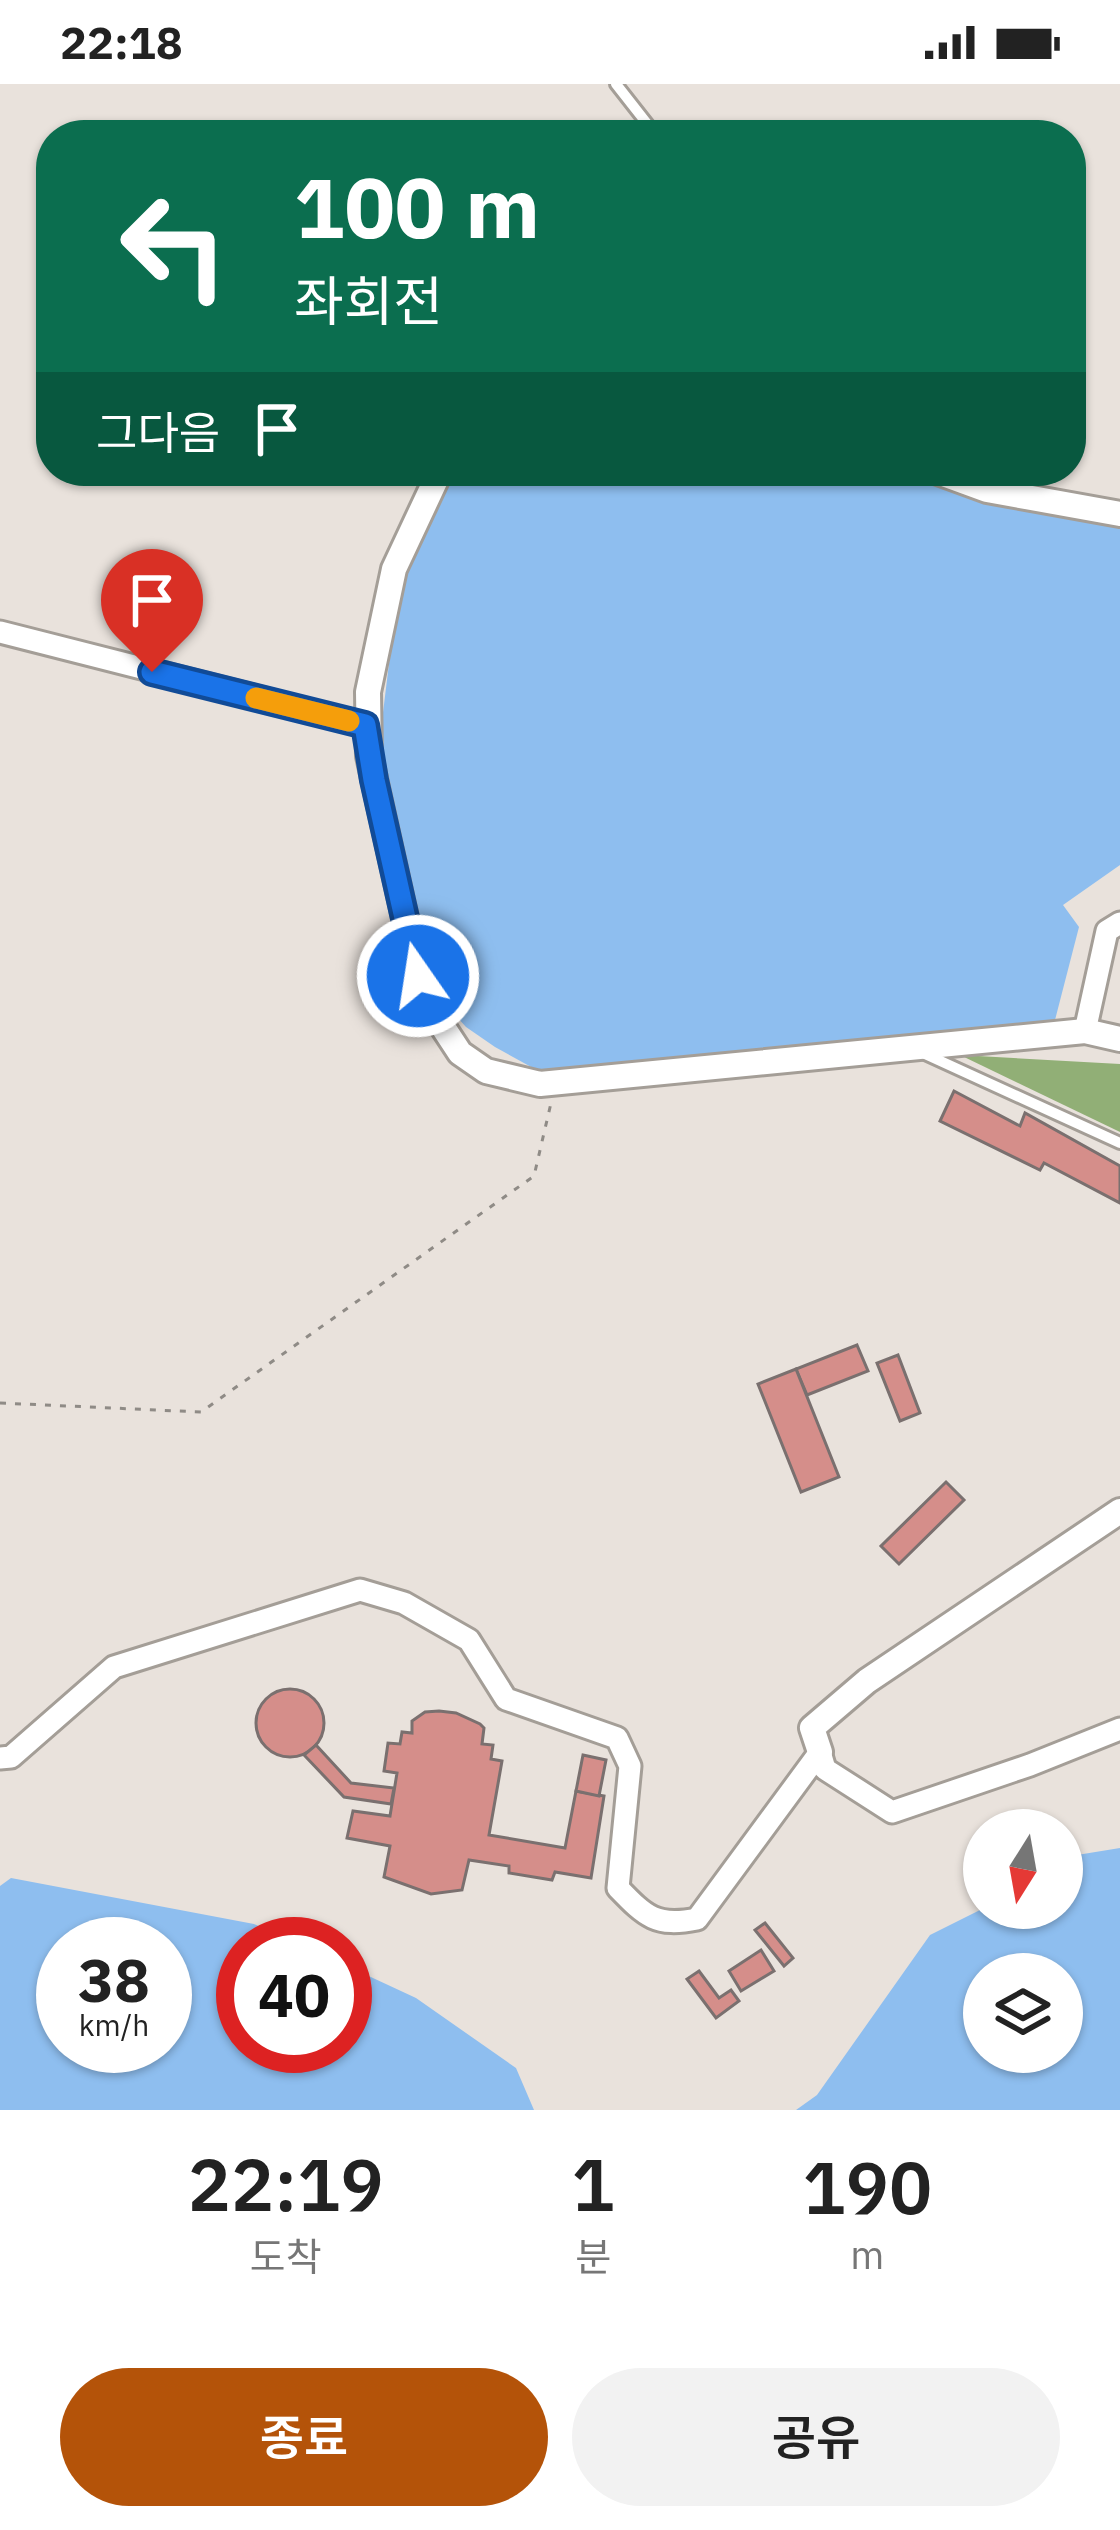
<!DOCTYPE html>
<html lang="ko">
<meta charset="utf-8">
<style>
body{margin:0;font-family:"IBM Plex Sans","Noto Sans KR",sans-serif;background:#f2f2f2;color:#222;height:100vh;display:flex;flex-direction:column;font-size:45px;white-space:nowrap}
*{box-sizing:border-box;margin:0}
p{font-size:39px;color:#767676}
.icon{flex:none;width:66px;height:66px;fill:none;stroke:currentColor;stroke-width:2;stroke-linecap:round;stroke-linejoin:round}
.map{position:relative;height:2026px;overflow:hidden}
.drawer{display:flex;flex-direction:column;background:#fff;flex:1}
.drawer>*{flex:none}
.hud{position:absolute;left:36px;top:36px;width:1050px;height:366px;border-radius:48px;box-shadow:0 3px 9px #0004;background:#0b6e4f;color:#fff;overflow:hidden}
.needle{width:78px;rotate:191deg}
.fabs{position:absolute;left:963px;top:1725px;display:grid;gap:24px}
.fabs a{display:grid;place-items:center;width:120px;height:120px;border-radius:50%;background:#fff;box-shadow:0 3px 9px #0004;font-size:60px}
.speed{position:absolute;left:36px;top:1833px;display:flex;gap:24px;font-size:60px;font-weight:700;text-align:center}
.speed>*{display:grid;place-content:center;width:156px;height:156px;border-radius:50%;background:#fff;box-shadow:0 3px 9px #0004;line-height:1}
.speed small{font-size:30px;font-weight:400}
.speed .limit{border:18px solid #d22;background:#fff;color:#111}
.pin{position:absolute;display:grid;place-items:center;width:102px;height:102px;color:#fff;margin:-123px -51px;border-radius:50% 50% 50% 0;rotate:-45deg;box-shadow:0 0 12px #0007}
.pin .icon{rotate:45deg}
.me{position:absolute;width:132px;margin:-66px;rotate:347deg;stroke-linejoin:round;filter:drop-shadow(0 0 9px #0008)}
.turn{display:flex;align-items:center;gap:42px;height:252px;padding:0 60px;font-size:54px}
.turn .icon{width:156px;height:156px;stroke-width:2.5}
.turn b{display:block;font-size:84px;line-height:102px}
.then{display:flex;align-items:center;height:114px;padding:0 60px;background:#0003;gap:24px;font-size:45px}
.eta{display:flex;justify-content:space-evenly;align-items:center;height:204px;text-align:center}
.eta b{font-size:72px;font-weight:600;line-height:84px}
.button{display:flex;gap:24px;margin-top:auto;padding:24px 60px}
.button a{flex:1;height:138px;border-radius:72px;background:#b45309;color:#fff;font-size:48px;font-weight:600;line-height:138px;text-align:center}
.button a+a{background:#f2f2f2;color:#222}
.status{display:flex;justify-content:space-between;align-items:center;height:84px;padding:0 60px;background:#fff;direction:ltr}
.status svg{height:33px;fill:currentColor}
.map>svg:first-child{display:block}
.forest{fill:#91af76}
.water{fill:#8ebeef;fill-rule:evenodd}
.building{fill:#d58e8a;stroke:#7a706f;stroke-width:3}
.lines{fill:none;stroke-linecap:round;stroke-linejoin:round}
.service-casing{stroke:#a49e97;stroke-width:16}
.minor-casing{stroke:#a49e97;stroke-width:27}
.tertiary-casing{stroke:#a49e97;stroke-width:30}
.path{stroke:#8f8b86;stroke-width:3;stroke-dasharray:6 9;stroke-linecap:butt}
.service{stroke:#fff;stroke-width:10}
.minor{stroke:#fff;stroke-width:21}
.tertiary{stroke:#fff;stroke-width:24}
.route-casing{stroke:#114b97;stroke-width:30}
.route{stroke:#1a73e8;stroke-width:21}
.slow{stroke:#f59e0b;stroke-width:21}
</style>
<div class="status"><b>22:18</b><svg viewBox="0 0 49 12"><path d="M0 12V9h3v3zM5 12V6h3v6zM10 12V3h3v9zM15 12V0h3v12zM26 1h20v11H26zM47 4h2v5h-2z"/></svg></div>
<div class="map">
<svg width="1120" height="2026" viewBox="0 0 1120 2026">
<rect width="100%" height="100%" fill="#e9e2dc"/>
<polygon class="forest" points="960,971 1120,980 1120,1048"/>
<g class="water">
<polygon points="450,387 912,387 933,398 1120,439 1120,781 1063,821 1079,843 1055,936 555,990 533,984 495,963 466,943 448,923 430,885 383,689 380,653 398,506"/>
<path d="M1120 1764V2026H796L817 2011 930 1851 984 1824H1062V1779L1077 1771ZM984 1890H1062V1968H984Z"/>
<path d="M11 1794 254 1840 299 1860H243V1962H345V1881L416 1914 516 1984 534 2026H0V1802ZM165 1860V1962H63V1860Z"/>
</g>
<g class="building">
<polygon points="954,1007 1020,1042 1025,1029 1120,1082 1120,1119 1044,1079 1040,1086 940,1037"/>
<polygon points="857,1261 868,1287 807,1311 796,1285"/>
<polygon points="898,1271 920,1329 900,1337 877,1279"/>
<polygon points="796,1285 839,1393 801,1408 758,1300"/>
<polygon points="946,1398 964,1416 899,1480 881,1462"/>
<circle cx="290" cy="1639" r="34"/>
<polygon points="439,1627 456,1629 480,1640 484,1644 482,1660 493,1661 491,1675 502,1677 489,1751 565,1764 576,1707 604,1712 591,1794 555,1788 552,1796 509,1789 509,1782 469,1776 462,1806 431,1810 384,1793 390,1762 347,1754 353,1727 390,1732 397,1689 384,1687 388,1659 400,1660 402,1648 412,1649 412,1637 425,1628"/>
<polygon points="316,1661 351,1699 394,1704 391,1720 344,1713 304,1671"/>
<polygon points="583,1671 606,1676 599,1712 576,1707"/>
<polygon points="765,1839 793,1874 784,1882 755,1846"/>
<polygon points="761,1866 774,1887 741,1907 729,1887"/>
<polygon points="699,1887 719,1914 731,1906 739,1917 716,1934 687,1895"/>
</g>
<g class="lines">
<g class="service-casing">
<g id="service">
<polyline points="616,0 656,51"/>
<polyline points="925,970 1120,1059"/>
</g>
</g>
<g class="minor-casing">
<g id="minor">
<polyline points="0,548 366,641"/>
<polyline points="1085,947 1107,847 1120,839"/>
<polyline points="820,1668 825,1685 892,1728 1030,1681 1120,1645"/>
<path d="M0 1674 11 1673 114 1583 360 1506 404 1519 469 1556 506 1615 617 1654 630 1682 618 1804C646 1833 656 1843 697 1835L820 1668"/>
</g>
</g>
<g class="tertiary-casing">
<g id="tertiary">
<polyline points="440,387 394,485 368,608 369,672 418,892 439,937 460,969 486,987 540,1000 1085,947 1120,955"/>
<polyline points="935,387 987,406 1120,430"/>
<polyline points="820,1668 812,1644 867,1597 1120,1427"/>
</g>
</g>
<polyline class="path" points="0,1319 201,1328 534,1092 551,1019"/>
<use href="#service" class="service"/>
<use href="#minor" class="minor"/>
<use href="#tertiary" class="tertiary"/>
</g>
<g class="lines">
<g class="route-casing">
<polyline id="route" points="152,588 365,641 374,696 418,892"/>
</g>
<use href="#route" class="route"/>
<polyline class="slow" points="256,614 349,637"/>
</g>
</svg>
<div class="fabs">
<a><svg class="needle" viewBox="-14 -14 28 28"><path d="M0-13l5 13h-10z" fill="#e53935"/><path d="M0 13l5-13h-10z" fill="#767676"/></svg></a>
<a><svg class="icon" aria-label="layers" viewBox="0 0 24 24"><path d="M12 4l9 5-9 5-9-5zM3 14l9 5 9-5"/></svg></a>
</div>
<div class="speed"><div>38<small>km/h</small></div><div class="limit">40</div></div>
<div class="pin" style="left:152px;top:588px;background:#d93025"><svg class="icon" aria-label="arrive" viewBox="0 0 24 24"><path d="M6 21V4h12l-3 4 3 4H6"/></svg></div>
<svg class="me" style="left:418px;top:892px" viewBox="-20 -20 40 40"><circle r="17" fill="#1a73e8" stroke="#fff" stroke-width="3"/><path d="M0-11L8 9 0 5-8 9z" fill="#fff"/></svg>
<div class="hud">
<div class="turn"><svg class="icon" aria-label="left" viewBox="0 0 24 24"><path d="M17 20v-9H6M10 6l-5 5 5 5"/></svg><div><b>100 m</b>좌회전</div></div>
<div class="then">그다음<svg class="icon" aria-label="arrive" viewBox="0 0 24 24"><path d="M6 21V4h12l-3 4 3 4H6"/></svg></div>
</div>
</div>
<section class="drawer">
<div class="eta">
<div><b>22:19</b><p>도착</p></div>
<div><b>1</b><p>분</p></div>
<div><b>190</b><p>m</p></div>
</div>
<div class="button"><a>종료</a><a>공유</a></div>
</section>
